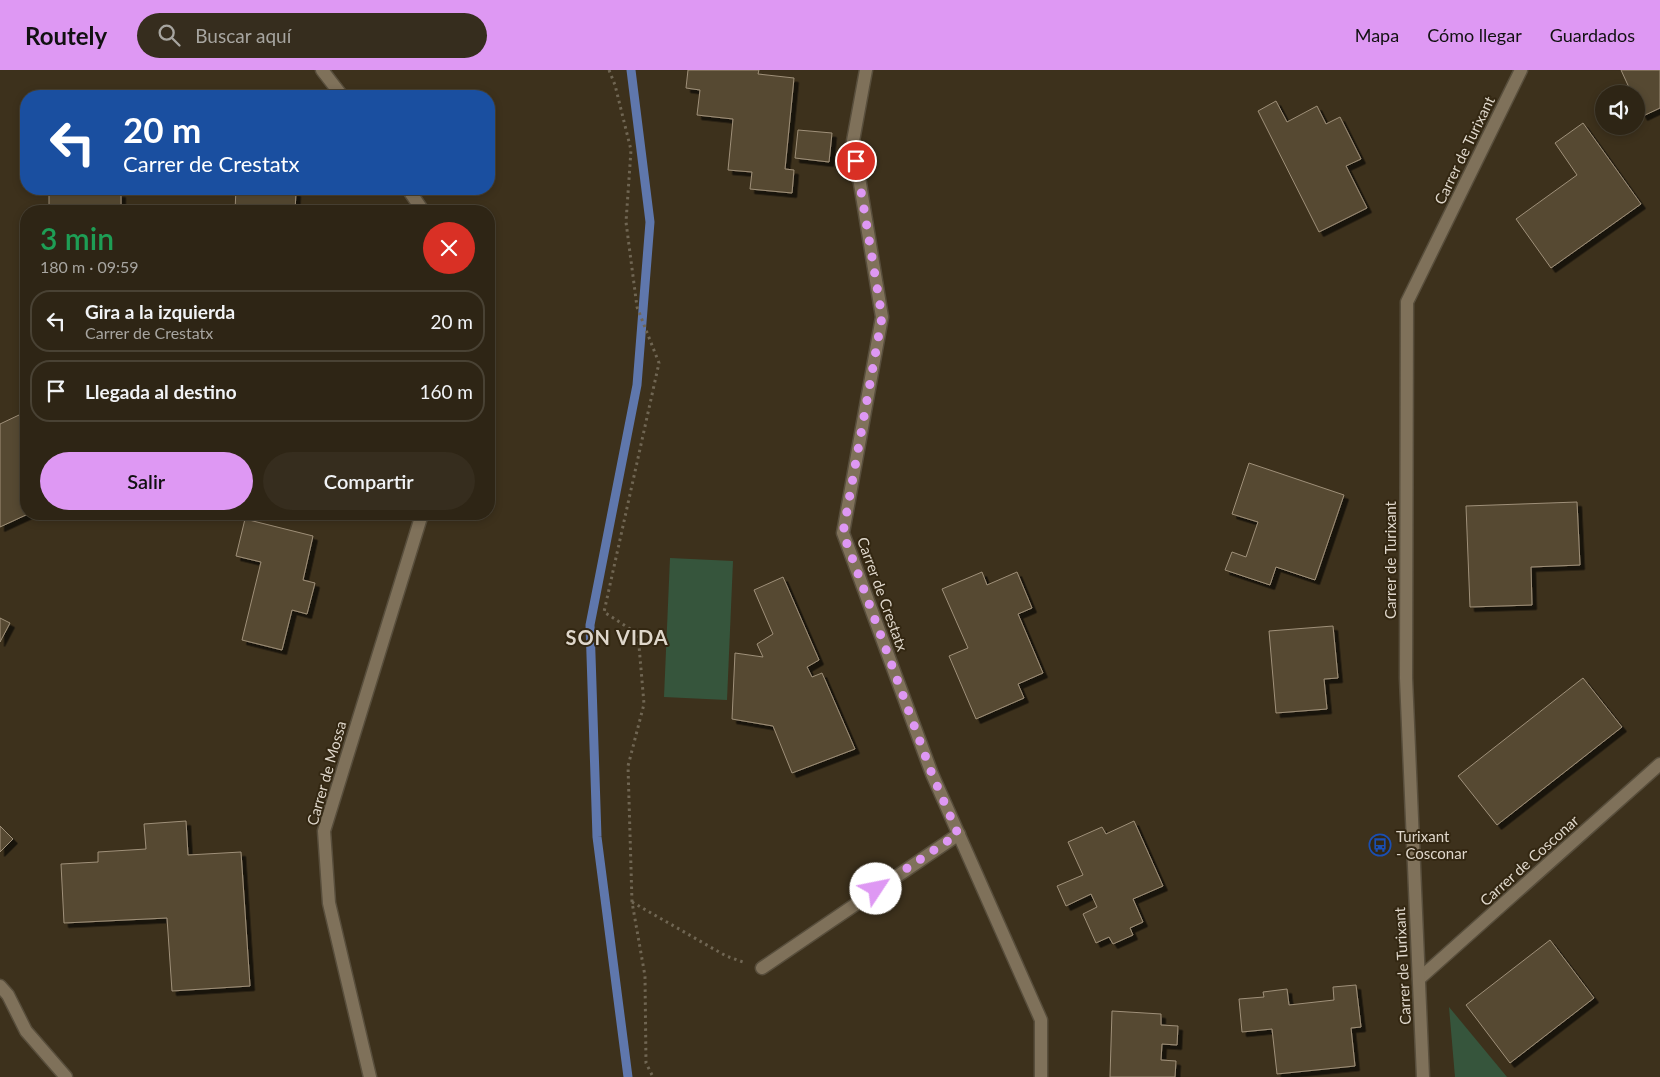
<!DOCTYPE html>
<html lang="es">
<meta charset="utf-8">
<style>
body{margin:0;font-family:Lato,sans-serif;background:#362d1e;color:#f1f3f6;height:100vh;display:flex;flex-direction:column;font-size:19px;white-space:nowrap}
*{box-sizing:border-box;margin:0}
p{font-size:16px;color:#a7a5a0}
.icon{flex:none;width:28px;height:28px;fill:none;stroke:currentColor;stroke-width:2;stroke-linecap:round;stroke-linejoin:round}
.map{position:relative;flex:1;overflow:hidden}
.side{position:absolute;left:20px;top:135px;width:475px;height:315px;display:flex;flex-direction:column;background:#2e2515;border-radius:20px;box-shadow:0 2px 8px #0003,0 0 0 1px #494234}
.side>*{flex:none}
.top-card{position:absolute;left:20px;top:20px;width:475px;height:105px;border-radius:20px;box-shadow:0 2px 8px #0003,0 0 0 1px #494234;background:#1a4fa0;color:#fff;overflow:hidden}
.buttons{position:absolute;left:1595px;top:15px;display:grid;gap:10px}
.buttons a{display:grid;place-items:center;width:50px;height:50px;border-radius:50%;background:#2e2515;box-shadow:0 2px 8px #0003,0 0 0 1px #494234;font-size:25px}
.pin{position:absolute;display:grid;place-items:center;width:42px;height:42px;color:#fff;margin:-21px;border:2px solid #fff;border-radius:50%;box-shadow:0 1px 5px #0007}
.me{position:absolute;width:55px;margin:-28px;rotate:56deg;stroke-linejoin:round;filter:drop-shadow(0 0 4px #0008)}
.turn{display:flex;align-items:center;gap:18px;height:105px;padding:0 20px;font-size:22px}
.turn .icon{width:65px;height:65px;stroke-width:2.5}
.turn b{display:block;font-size:35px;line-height:42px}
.round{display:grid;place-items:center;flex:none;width:52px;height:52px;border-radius:26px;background:#362d1e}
.headline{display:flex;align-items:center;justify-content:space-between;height:85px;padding:0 20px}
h1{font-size:30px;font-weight:600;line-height:38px;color:#1e9e55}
.primary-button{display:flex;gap:10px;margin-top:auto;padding:10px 20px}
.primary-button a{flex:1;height:58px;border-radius:30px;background:#de98f3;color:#111;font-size:20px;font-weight:600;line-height:58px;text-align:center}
.primary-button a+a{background:#362d1e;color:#f1f3f6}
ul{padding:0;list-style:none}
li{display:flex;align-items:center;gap:15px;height:62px;margin:0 10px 8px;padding:0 10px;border:2px solid #494234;border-radius:20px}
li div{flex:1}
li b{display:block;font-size:19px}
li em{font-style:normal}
header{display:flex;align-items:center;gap:30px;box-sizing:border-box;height:70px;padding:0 25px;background:#de98f3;color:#111}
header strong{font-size:24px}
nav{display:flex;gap:28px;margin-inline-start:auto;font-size:18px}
.search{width:350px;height:45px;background:#362d1e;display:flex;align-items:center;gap:12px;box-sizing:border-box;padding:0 18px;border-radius:28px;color:#a7a5a0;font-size:19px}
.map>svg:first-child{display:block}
.green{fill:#36553c}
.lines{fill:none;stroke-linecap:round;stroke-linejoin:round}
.stream{stroke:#5f77ac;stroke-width:9}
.building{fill:#564933;stroke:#9f9079;filter:url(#shadow)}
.minor-casing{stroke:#584e3c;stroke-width:15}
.path{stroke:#706653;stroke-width:3;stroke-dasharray:2.5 4;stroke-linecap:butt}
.minor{stroke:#7f715a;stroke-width:12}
.route{stroke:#de98f3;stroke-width:9;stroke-dasharray:0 16.2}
.labels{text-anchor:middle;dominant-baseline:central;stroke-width:4;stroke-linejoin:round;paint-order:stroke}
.street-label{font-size:15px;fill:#dfd7cb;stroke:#332712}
.poi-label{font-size:15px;fill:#dfd7cb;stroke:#332712;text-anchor:start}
.district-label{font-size:20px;font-weight:bold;letter-spacing:1px;fill:#dfd7cb;stroke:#332712}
</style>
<header>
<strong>Routely</strong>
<div class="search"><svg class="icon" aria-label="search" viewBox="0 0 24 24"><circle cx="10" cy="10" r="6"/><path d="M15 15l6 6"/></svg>Buscar aquí</div>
<nav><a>Mapa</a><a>Cómo llegar</a><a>Guardados</a></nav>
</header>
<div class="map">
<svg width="1660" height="1007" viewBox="0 0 1660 1007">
<defs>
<filter id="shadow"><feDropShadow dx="4.5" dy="4.5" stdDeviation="0" flood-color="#0009"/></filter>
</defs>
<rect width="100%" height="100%" fill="#3d311c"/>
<g class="green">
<polygon points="670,488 733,491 727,630 664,627"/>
<polygon points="1449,937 1507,1007 1455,1007"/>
</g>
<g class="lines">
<polyline class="stream" points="628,1007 597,767 590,555 637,315 650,152 631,0"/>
</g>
<g class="building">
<polygon points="688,0 759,0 758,4 794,8 785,99 794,100 792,123 750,119 752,102 728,100 733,49 697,45 700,20 686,18"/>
<polygon points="1621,0 1660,0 1660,38 1643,46 1636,32 1636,24 1632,24"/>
<polygon points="1276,31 1287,52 1317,36 1326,54 1340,47 1361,89 1346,96 1367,138 1319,162 1258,41"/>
<polygon points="1583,53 1641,134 1551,198 1516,149 1577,105 1555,73"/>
<polygon points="798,60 832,63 829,92 795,88"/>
<polygon points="236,119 296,122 295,141 235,141"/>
<polygon points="49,122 121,123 121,141 49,141"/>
<polygon points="19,345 26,360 26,444 28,444 0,457 0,354"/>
<polygon points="1249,393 1344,425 1315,510 1276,497 1270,515 1225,500 1232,482 1246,487 1258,452 1232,444"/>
<polygon points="1577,432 1580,495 1531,497 1532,535 1470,537 1466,436"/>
<polygon points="245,449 313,466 303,510 315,513 307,544 292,540 282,580 242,570 261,492 236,486"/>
<polygon points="982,502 987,515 1017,502 1032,538 1018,544 1043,603 1018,614 1024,628 976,649 949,586 968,578 942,519"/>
<polygon points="783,507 819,590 807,597 812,607 822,603 855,679 792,703 773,656 732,649 735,583 763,587 757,574 773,564 754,520"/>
<polygon points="0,548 10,553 0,572"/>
<polygon points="1333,556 1338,608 1324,609 1327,639 1276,643 1269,561"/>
<polygon points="1583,608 1622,657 1497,755 1458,706"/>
<polygon points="186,751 188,785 241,782 250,916 172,921 167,848 64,853 61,794 98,792 98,782 146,779 144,754"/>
<polygon points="1134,751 1163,816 1133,829 1143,852 1130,858 1133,865 1113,874 1109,867 1096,873 1083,844 1097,837 1091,824 1066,836 1057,816 1083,805 1068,772 1102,757 1106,764"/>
<polygon points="0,756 13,769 0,782"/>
<polygon points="1550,870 1594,928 1510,993 1466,935"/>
<polygon points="1356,915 1361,957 1351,958 1355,996 1277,1004 1272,959 1242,962 1239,929 1264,927 1263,922 1287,919 1289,935 1334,930 1333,917"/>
<polygon points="1112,941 1161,944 1161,955 1178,956 1177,975 1162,974 1161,990 1176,991 1175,1007 1110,1007"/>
</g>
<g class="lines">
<g class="minor-casing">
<g id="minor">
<polyline points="322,0 342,26"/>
<polyline points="866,0 853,71 882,247 843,463 932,704 1041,950 1041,1007"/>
<polyline points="408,119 423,141"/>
<polyline points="762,898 959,764"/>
<polyline points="1419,909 1660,694"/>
<polyline points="0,916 8,925 26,961 66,1007"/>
<polyline points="370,1007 329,833 324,761 422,444"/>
<polyline points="1423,1007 1406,608 1407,232 1521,0"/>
</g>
</g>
<g class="path">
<polyline points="609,0 615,15 631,80 626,152 637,237 659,293 604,542 638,564 644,634 628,696 632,832 645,906 646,993 653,1007"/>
<polyline points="632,832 726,886 743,892"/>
</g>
<use href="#minor" class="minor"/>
</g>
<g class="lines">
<polyline class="route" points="856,91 882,247 843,463 932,704 958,764 876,819"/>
</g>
<defs>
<g id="bus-ring" transform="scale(1.125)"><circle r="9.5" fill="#332712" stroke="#1a4fb4" stroke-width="1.5"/><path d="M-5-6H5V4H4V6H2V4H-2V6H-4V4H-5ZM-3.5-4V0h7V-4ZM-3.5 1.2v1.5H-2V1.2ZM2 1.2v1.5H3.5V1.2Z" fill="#1a4fb4"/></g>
</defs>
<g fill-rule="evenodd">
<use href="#bus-ring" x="1380" y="775"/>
</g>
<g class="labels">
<g class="street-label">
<text transform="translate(1464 80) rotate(-64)">Carrer de Turixant</text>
<text transform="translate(1390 490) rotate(-90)">Carrer de Turixant</text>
<text transform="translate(883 524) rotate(70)">Carrer de Crestatx</text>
<text transform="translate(326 703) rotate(-74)">Carrer de Mossa</text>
<text transform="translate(1529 790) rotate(-42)">Carrer de Cosconar</text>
<text transform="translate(1402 896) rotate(-93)">Carrer de Turixant</text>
</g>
<g class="poi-label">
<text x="1396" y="766">Turixant<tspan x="1396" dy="17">- Cosconar</tspan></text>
</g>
<g class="district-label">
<text x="617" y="567">SON VIDA</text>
</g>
</g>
</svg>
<div class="buttons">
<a><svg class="icon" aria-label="sound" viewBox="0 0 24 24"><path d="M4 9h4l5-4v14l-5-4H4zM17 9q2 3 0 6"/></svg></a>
</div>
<div class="pin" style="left:856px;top:91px;background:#d93025"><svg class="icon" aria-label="arrive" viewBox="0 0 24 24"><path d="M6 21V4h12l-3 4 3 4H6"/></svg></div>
<svg class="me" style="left:876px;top:819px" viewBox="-20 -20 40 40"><circle r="19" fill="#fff"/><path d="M0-13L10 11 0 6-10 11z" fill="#de98f3"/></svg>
<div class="top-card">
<div class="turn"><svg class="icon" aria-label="left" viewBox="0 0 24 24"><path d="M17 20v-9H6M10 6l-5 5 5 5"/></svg><div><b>20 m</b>Carrer de Crestatx</div></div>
</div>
<section class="side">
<div class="headline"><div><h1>3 min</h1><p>180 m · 09:59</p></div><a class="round" style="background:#d93025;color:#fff"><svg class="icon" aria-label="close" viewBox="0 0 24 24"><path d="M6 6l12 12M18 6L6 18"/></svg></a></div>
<ul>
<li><svg class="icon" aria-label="left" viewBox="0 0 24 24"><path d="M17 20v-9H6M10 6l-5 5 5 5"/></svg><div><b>Gira a la izquierda</b><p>Carrer de Crestatx</p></div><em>20 m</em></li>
<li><svg class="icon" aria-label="arrive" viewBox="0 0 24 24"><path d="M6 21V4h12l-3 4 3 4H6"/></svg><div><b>Llegada al destino</b></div><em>160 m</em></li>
</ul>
<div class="primary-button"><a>Salir</a><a>Compartir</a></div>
</section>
</div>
